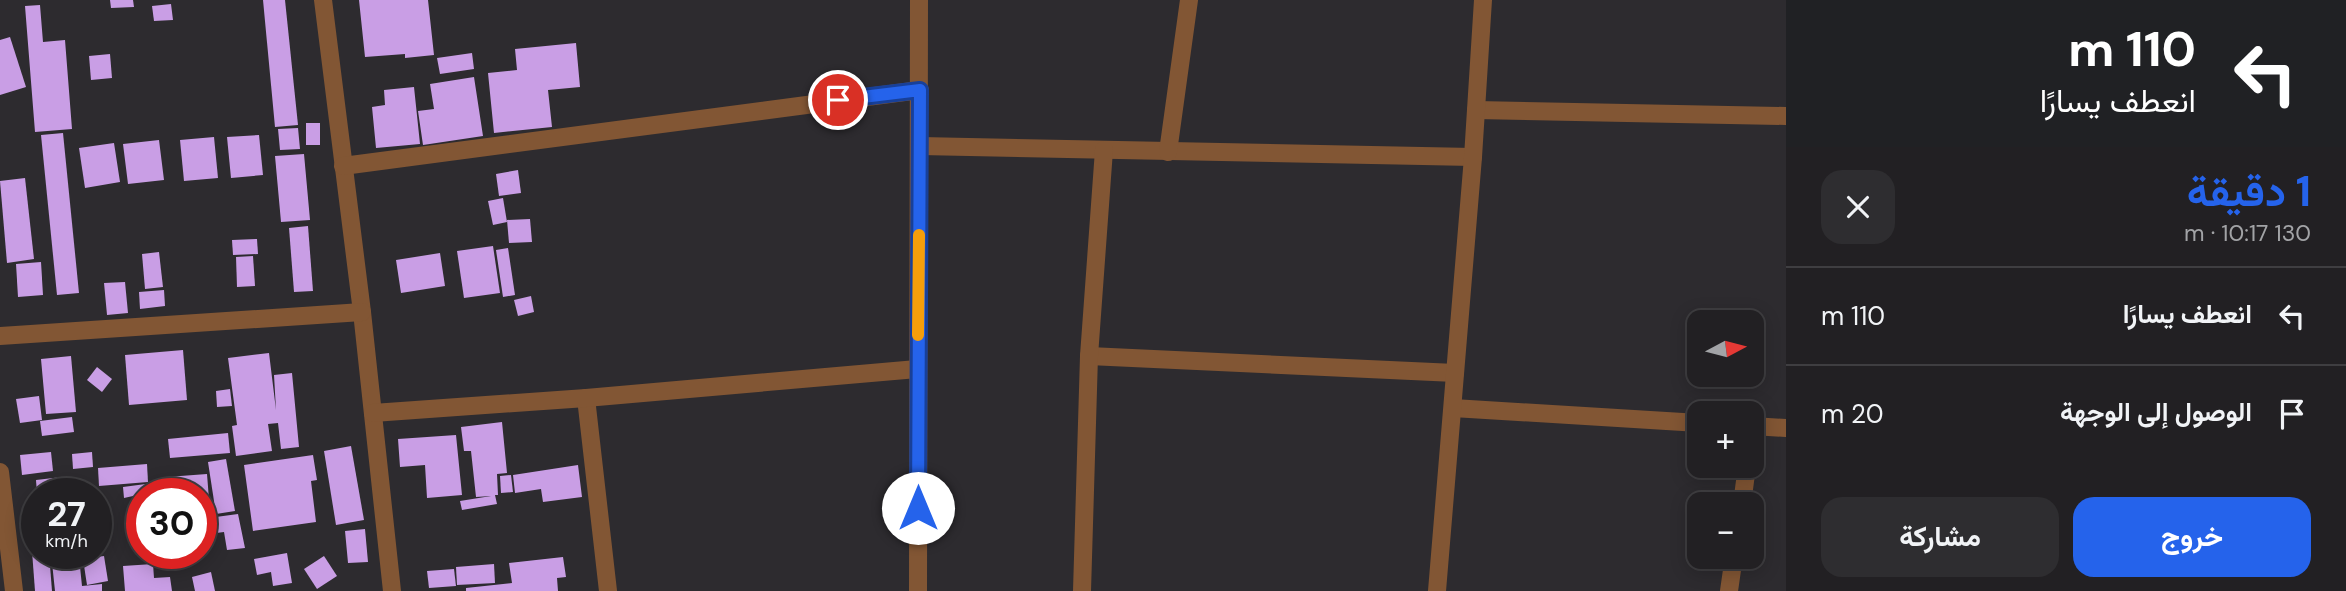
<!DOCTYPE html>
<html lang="ar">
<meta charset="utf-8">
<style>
body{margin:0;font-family:"DM Sans",Vazirmatn,sans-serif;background:#2e2d30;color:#f1f3f6;direction:rtl;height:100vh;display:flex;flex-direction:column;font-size:26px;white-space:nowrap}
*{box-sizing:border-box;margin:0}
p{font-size:23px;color:#a2a3a6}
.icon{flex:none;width:38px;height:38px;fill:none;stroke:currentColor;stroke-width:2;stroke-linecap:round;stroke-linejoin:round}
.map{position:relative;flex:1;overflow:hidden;direction:ltr}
.drawer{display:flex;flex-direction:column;background:#222023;width:560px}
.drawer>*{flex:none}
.guide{background:#202124;color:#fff;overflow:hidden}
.needle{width:46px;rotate:83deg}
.fabs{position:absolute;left:1687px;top:310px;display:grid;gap:14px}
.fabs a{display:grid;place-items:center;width:77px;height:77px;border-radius:14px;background:#222023;box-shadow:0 4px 18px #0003,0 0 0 2px #3f3e41;font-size:35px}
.speed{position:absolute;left:21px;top:478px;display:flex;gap:14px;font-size:35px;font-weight:700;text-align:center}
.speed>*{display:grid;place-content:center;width:91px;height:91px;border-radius:50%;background:#222023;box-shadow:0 4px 18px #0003,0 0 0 2px #3f3e41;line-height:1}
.speed small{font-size:18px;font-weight:400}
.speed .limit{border:10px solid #d22;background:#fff;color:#111}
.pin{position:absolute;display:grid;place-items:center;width:60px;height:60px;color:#fff;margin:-30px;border:4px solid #fff;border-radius:50%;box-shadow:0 2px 7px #0007}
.me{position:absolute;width:77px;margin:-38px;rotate:0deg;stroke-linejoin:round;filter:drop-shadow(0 0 5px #0008)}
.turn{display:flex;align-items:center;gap:24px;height:147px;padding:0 35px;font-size:32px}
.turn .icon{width:91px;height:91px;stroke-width:2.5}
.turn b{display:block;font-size:49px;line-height:60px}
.round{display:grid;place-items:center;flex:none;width:74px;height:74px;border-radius:21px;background:#2e2d30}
.overview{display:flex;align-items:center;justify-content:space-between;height:119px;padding:0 35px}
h1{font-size:42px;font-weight:700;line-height:52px;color:#2563eb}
.action{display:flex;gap:14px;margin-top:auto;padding:14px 35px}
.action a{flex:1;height:80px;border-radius:21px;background:#2563eb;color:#fff;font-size:28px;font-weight:700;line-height:80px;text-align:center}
.action a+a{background:#2e2d30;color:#f1f3f6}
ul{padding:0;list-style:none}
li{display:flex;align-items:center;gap:21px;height:98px;padding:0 35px;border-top:2px solid #3f3e41}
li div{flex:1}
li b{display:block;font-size:26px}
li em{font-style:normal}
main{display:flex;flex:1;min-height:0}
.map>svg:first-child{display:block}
.building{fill:#c99ee5}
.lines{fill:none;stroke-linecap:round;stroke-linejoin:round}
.street{stroke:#825634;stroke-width:18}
.route-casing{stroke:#184099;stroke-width:18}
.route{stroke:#2563eb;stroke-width:12}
.slow{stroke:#f59e0b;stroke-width:12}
</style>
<main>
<section class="drawer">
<div class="guide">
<div class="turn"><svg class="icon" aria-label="left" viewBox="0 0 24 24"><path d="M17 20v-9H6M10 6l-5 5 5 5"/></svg><div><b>110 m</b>انعطف يسارًا</div></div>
</div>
<div class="overview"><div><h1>1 دقيقة</h1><p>130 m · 10:17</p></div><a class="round"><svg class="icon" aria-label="close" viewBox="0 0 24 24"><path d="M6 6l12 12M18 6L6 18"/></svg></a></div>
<ul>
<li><svg class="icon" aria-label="left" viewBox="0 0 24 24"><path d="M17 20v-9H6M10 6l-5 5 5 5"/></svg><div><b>انعطف يسارًا</b></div><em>110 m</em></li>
<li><svg class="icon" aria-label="arrive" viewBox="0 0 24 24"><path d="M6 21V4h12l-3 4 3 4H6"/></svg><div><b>الوصول إلى الوجهة</b></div><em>20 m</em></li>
</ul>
<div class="action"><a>خروج</a><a>مشاركة</a></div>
</section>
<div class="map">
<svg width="1786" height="591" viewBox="0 0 1786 591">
<rect width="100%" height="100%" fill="#2d2b2f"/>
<g class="building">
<polygon points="110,0 133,0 134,7 111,8"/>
<polygon points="263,0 285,0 298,125 275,127"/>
<polygon points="359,0 428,0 434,55 405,58 405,54 365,57"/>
<polygon points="171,4 173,20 154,21 152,6"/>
<polygon points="40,5 43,42 65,40 72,129 35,132 25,6"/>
<polygon points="10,37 26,87 0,95 0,40"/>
<polygon points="576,43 580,87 548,90 552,127 494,133 488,73 517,70 515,49"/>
<polygon points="472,53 474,69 440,74 437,58"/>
<polygon points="110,54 112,78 91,80 89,56"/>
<polygon points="474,77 483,136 423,145 418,111 434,109 430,84"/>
<polygon points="414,87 420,144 376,148 372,107 385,105 384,90"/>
<rect x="306" y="123" width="14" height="22"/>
<polygon points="298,128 300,149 280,150 278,129"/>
<polygon points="63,133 79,293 57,295 41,135"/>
<polygon points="259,135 263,175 231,178 227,137"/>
<polygon points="214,137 218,178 184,181 180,140"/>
<polygon points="159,140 164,180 128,184 123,144"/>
<polygon points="114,143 120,182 85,188 79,148"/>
<polygon points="304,154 310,220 281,222 275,156"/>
<polygon points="518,170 521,193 499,196 496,174"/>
<polygon points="25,178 34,259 7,263 0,181"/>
<polygon points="503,198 507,222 493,225 488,201"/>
<polygon points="530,219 532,242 509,243 507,220"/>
<polygon points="308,226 313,291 294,292 289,228"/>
<polygon points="257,239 258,254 233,255 232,240"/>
<polygon points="493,246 500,293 464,298 457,251"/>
<polygon points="508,248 515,295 503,297 496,250"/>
<polygon points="159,252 163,287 145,289 142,254"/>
<polygon points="440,253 445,286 401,293 396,260"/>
<polygon points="253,256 255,286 237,287 236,257"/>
<polygon points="41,262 43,295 18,297 16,264"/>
<polygon points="125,282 128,313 107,315 104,283"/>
<polygon points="164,290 165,306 140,309 139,292"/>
<polygon points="531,296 534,312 518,316 514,300"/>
<polygon points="183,350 187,400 129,405 125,355"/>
<polygon points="269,353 276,410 274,375 292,373 299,447 281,449 278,423 268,424 272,451 236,456 232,426 237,425 228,358"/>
<polygon points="71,356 76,412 46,414 41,359"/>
<polygon points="97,367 112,379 102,392 87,380"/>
<polygon points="230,389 232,406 217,407 216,391"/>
<polygon points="39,396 42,420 20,423 16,399"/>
<polygon points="72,417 74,432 42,436 40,421"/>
<polygon points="502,422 507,473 497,474 498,495 495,495 497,504 462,510 460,501 491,496 476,497 471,451 464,451 461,427"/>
<polygon points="228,433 230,453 170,458 168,439"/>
<polygon points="456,435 462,495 427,498 425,465 400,467 398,439"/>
<polygon points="351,446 364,520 336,525 324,451"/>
<polygon points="51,452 53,471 22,475 20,455"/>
<polygon points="92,452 93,467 73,469 72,454"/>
<polygon points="313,455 317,480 311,481 316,522 253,531 244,465"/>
<polygon points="226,459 235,511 216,514 208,462"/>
<polygon points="147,464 148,482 99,486 98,468"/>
<polygon points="578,465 582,497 543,502 541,489 515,493 513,475"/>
<polygon points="207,474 210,512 201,513 201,494 169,494 167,477"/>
<polygon points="511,475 513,492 501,493 500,476"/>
<polygon points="62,477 64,494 37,494 36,480"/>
<polygon points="161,482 163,494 142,494 124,498 123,487"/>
<polygon points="238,514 245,548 227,550 224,532 201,535 201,519"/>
<polygon points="365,529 368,562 348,563 345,531"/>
<polygon points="96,545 100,545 100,555 79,557 82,586 102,584 102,591 55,591 51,553 96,553"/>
<polygon points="32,551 49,553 52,591 35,591"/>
<polygon points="287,553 292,583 273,586 271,572 257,575 254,559"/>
<polygon points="104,556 108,581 87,585 83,559"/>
<polygon points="324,556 337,576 317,589 304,569"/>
<polygon points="563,557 566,577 557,578 558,591 466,591 466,588 512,583 509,563"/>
<polygon points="153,564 154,578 170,577 172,591 125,591 123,566"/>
<polygon points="494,564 495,583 457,585 456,567"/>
<polygon points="454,569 456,586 429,588 427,571"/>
<polygon points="211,572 215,591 195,591 192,577"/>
</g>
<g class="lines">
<g class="street">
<polyline points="323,0 362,312 392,591"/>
<polyline points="1476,110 1786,116"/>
<polyline points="920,146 1473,157"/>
<polyline points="1168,152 1189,0"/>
<polyline points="343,166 920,90"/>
<polyline points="0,336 362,312"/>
<polyline points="1089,356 1455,373"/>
<polyline points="586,398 608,591"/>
<polyline points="1453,408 1699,423"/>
<polyline points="373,413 586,398 917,369"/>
<polyline points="1752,426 1786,428"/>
<polyline points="0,472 14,591"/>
<polyline points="1742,504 1747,466"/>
<polyline points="918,591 919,0"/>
<polyline points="1082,591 1089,356 1104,150"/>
<polyline points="1437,591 1473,157 1483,0"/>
<polyline points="1729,591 1734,556"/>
</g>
</g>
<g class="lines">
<g class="route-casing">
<polyline id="route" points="838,100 920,90 918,508"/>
</g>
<use href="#route" class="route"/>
<polyline class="slow" points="918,335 919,235"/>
</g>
</svg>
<div class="fabs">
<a><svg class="needle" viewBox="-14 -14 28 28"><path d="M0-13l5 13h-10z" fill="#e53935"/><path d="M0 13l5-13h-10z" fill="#a2a3a6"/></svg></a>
<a>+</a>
<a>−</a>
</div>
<div class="speed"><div>27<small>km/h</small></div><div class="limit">30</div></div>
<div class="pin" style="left:838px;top:100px;background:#d93025"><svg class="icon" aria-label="arrive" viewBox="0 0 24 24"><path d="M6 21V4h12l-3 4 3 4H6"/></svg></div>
<svg class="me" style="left:918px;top:508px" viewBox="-20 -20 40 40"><circle r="19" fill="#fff"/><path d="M0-13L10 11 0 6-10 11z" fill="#2563eb"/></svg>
</div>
</main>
